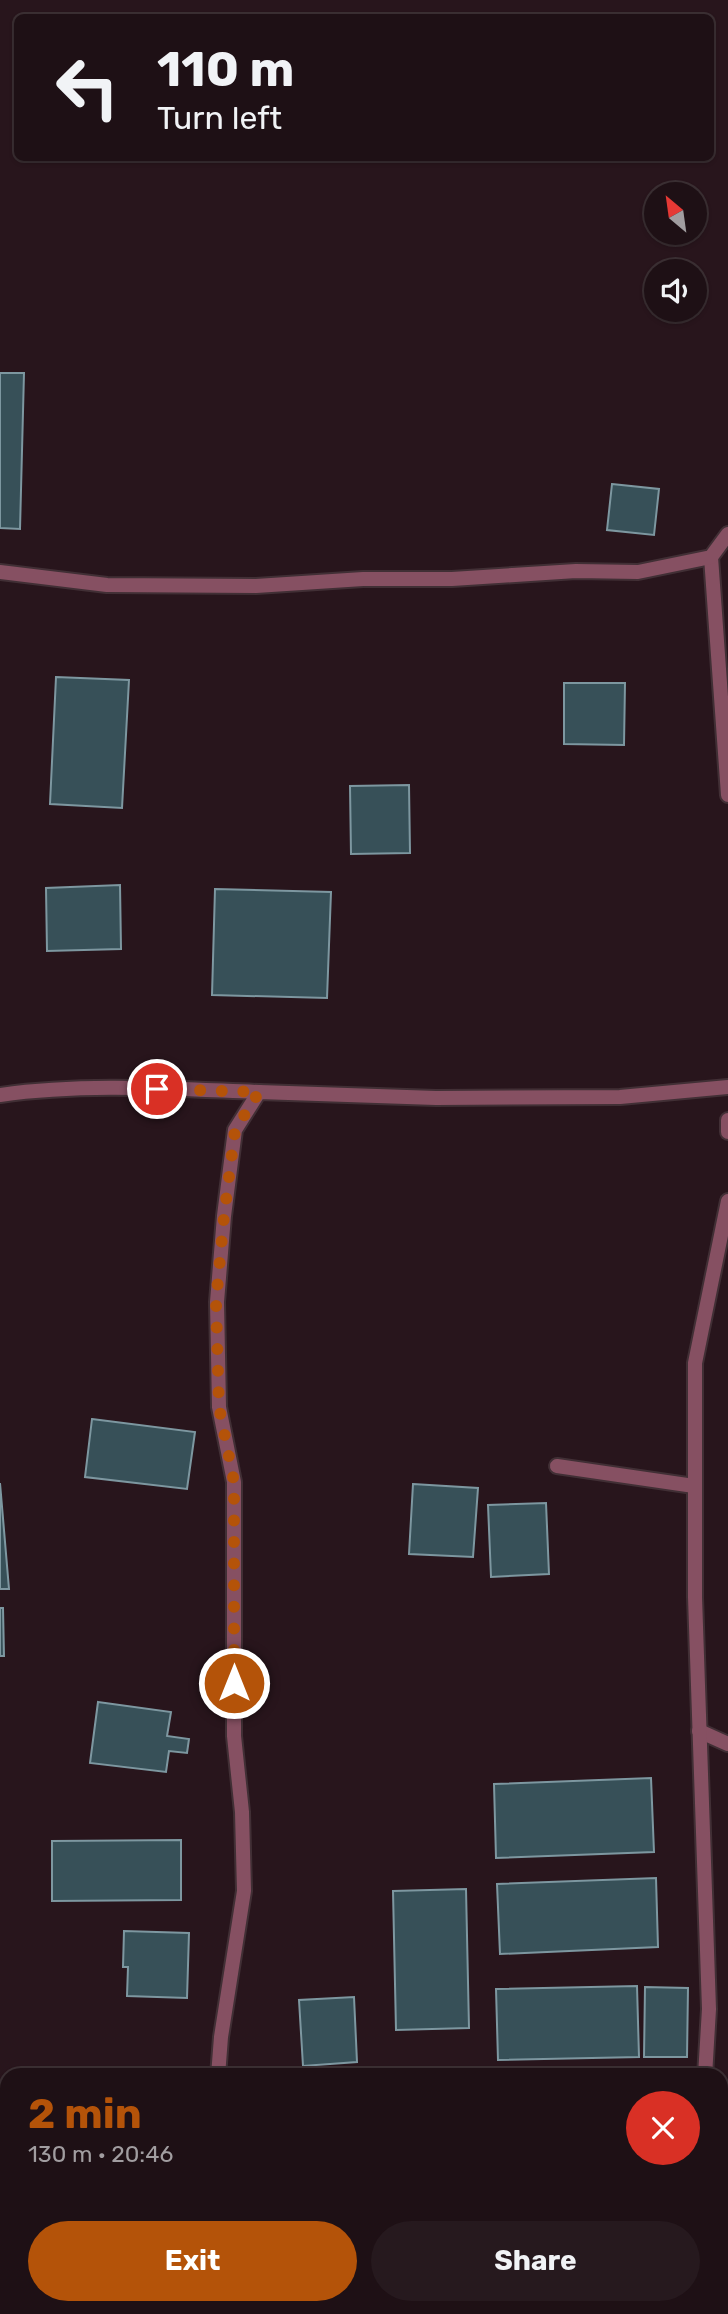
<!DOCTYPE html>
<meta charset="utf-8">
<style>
body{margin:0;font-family:Rubik,sans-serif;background:#26191e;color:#f1f3f6;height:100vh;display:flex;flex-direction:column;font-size:26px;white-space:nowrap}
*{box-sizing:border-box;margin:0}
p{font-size:23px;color:#a19da0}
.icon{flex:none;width:38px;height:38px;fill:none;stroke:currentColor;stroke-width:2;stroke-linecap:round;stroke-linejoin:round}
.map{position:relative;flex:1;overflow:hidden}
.side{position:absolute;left:0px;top:2068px;width:728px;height:247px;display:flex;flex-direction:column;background:#1e1015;border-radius:21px 21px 0 0;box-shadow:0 2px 5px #0004,0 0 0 2px #3c3034}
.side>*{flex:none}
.guide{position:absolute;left:14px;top:14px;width:700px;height:147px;border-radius:10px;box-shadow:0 2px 5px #0004,0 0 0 2px #3c3034;background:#1e1015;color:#f1f3f6;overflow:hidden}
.needle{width:46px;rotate:331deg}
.controls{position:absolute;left:644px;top:182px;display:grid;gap:14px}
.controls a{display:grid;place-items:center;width:63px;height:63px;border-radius:50%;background:#1e1015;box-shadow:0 2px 5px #0004,0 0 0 2px #3c3034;font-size:35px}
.pin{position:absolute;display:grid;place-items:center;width:60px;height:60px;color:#fff;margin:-30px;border:4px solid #fff;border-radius:50%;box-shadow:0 2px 7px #0007}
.me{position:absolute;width:77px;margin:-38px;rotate:0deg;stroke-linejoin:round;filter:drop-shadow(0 0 5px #0008)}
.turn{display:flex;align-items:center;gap:24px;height:147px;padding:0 28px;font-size:32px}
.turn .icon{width:91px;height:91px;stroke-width:2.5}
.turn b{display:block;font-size:49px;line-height:60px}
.round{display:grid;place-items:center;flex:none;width:74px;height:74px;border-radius:37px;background:#26191e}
.headline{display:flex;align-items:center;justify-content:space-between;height:119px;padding:0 28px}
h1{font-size:42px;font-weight:700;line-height:52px;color:#b45309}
.primary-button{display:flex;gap:14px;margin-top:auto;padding:14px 28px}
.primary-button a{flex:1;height:80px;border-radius:42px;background:#b45309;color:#fff;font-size:28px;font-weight:700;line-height:80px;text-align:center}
.primary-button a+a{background:#26191e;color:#f1f3f6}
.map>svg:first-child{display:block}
.building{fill:#375058;stroke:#7d97a0;stroke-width:2}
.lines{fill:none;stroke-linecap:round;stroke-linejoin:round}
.minor-casing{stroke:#412f35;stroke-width:18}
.minor{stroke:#865062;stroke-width:14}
.route{stroke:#b45309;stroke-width:12;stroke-dasharray:0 21.6}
</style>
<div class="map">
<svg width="728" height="2314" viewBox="0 0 728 2314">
<rect width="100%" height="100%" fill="#28151c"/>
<g class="building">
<polygon points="0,373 24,373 20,529 0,528"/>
<polygon points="612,484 659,489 654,535 607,530"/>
<polygon points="56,677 129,680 122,808 50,804"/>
<polygon points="564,683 625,683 624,745 564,744"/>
<polygon points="409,785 410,853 351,854 350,786"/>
<polygon points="120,885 121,949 47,951 46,888"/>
<polygon points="215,889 331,892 327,998 212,995"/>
<polygon points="92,1419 195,1432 187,1489 85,1477"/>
<polygon points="0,1483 9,1589 0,1589"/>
<polygon points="413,1484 478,1488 473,1557 409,1554"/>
<polygon points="546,1503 549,1574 491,1577 488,1505"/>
<polygon points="0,1608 3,1608 4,1656 0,1656"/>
<polygon points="98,1702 171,1712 167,1736 189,1739 187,1753 169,1751 166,1772 90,1763"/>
<polygon points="651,1778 654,1852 496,1858 494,1784"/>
<polygon points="181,1840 181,1900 52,1901 52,1841"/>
<polygon points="656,1878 658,1947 500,1954 497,1884"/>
<polygon points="466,1889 469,2028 396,2030 393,1891"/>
<polygon points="124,1931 189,1933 187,1998 127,1996 128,1967 123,1967"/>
<polygon points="637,1986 639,2057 498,2060 496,1989"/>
<polygon points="645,1987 688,1988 687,2057 644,2057"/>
<polygon points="354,1997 357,2062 303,2066 299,2000"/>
</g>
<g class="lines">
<g class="minor-casing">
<g id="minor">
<polyline points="711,557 728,795"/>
<polyline points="0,572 107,585 256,586 363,579 452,579 576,571 638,572 711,557 728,534"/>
<path d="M0 1095C85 1083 173 1089 259 1092"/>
<polyline points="728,1120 728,1132"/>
<polyline points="557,1466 694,1486"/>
<polyline points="699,1731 728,1744"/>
<polyline points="218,2076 221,2037 244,1891 242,1812 234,1736 234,1482 219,1407 217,1302 224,1216 235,1130 259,1092 436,1098 620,1097 728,1087"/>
<polyline points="705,2076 709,2009 695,1597 695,1363 728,1201"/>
<polyline points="234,2308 234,2314"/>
<polyline points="708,2314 708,2308"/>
</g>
</g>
<use href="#minor" class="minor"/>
</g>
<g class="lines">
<polyline class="route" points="157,1089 259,1092 235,1130 224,1216 216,1302 219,1407 234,1482 234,1683"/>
</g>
</svg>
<div class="controls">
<a><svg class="needle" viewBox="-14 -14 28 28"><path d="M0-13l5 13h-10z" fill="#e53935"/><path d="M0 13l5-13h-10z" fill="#a19da0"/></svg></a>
<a><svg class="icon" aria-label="sound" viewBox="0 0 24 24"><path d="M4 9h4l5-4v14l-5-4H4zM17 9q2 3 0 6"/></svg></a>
</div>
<div class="pin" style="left:157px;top:1089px;background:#d93025"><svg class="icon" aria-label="arrive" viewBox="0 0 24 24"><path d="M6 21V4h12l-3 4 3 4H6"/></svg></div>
<svg class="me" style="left:234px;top:1683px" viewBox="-20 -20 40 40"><circle r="17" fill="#b45309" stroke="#fff" stroke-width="3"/><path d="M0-11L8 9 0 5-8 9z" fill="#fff"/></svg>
<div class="guide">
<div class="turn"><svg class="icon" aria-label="left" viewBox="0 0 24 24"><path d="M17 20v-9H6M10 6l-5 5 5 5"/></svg><div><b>110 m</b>Turn left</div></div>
</div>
<section class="side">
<div class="headline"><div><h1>2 min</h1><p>130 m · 20:46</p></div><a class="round" style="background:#d93025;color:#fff"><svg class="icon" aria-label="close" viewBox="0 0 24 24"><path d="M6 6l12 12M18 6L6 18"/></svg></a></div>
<div class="primary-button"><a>Exit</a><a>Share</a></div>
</section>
</div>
